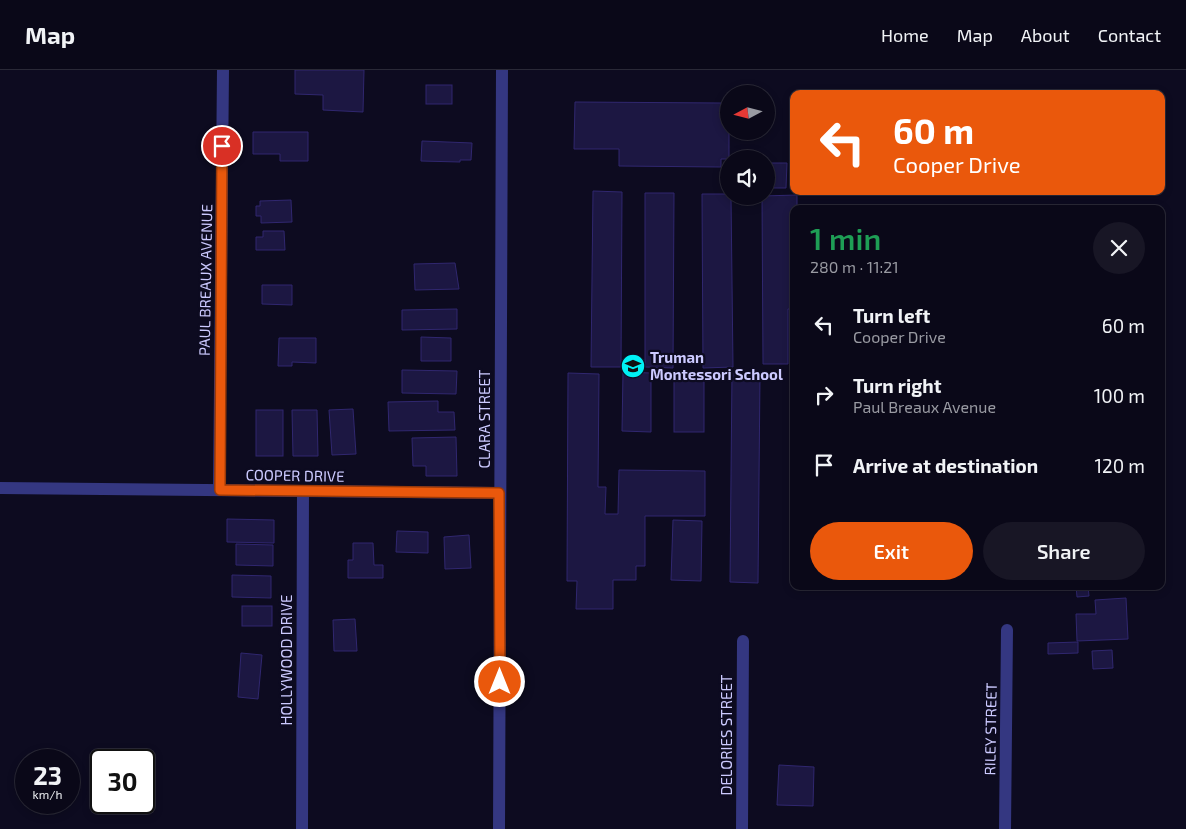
<!DOCTYPE html>
<meta charset="utf-8">
<style>
body{margin:0;font-family:"Exo 2",sans-serif;background:#181625;color:#f1f3f6;height:100vh;display:flex;flex-direction:column;font-size:19px;white-space:nowrap}
*{box-sizing:border-box;margin:0}
p{font-size:16px;color:#999aa2}
.icon{flex:none;width:28px;height:28px;fill:none;stroke:currentColor;stroke-width:2;stroke-linecap:round;stroke-linejoin:round}
.map{position:relative;flex:1;overflow:hidden}
.drawer{position:absolute;left:790px;top:135px;width:375px;height:385px;display:flex;flex-direction:column;background:#0a0818;border-radius:10px;box-shadow:0 2px 8px #0003,0 0 0 1px #2a2937}
.drawer>*{flex:none}
.banner{position:absolute;left:790px;top:20px;width:375px;height:105px;border-radius:10px;box-shadow:0 2px 8px #0003,0 0 0 1px #2a2937;background:#ea580c;color:#fff;overflow:hidden}
.needle{width:32px;rotate:263deg}
.controls{position:absolute;left:720px;top:15px;display:grid;gap:10px}
.controls a{display:grid;place-items:center;width:55px;height:55px;border-radius:50%;background:#0a0818;box-shadow:0 2px 8px #0003,0 0 0 1px #2a2937;font-size:25px}
.speed{position:absolute;left:15px;top:679px;display:flex;gap:10px;font-size:25px;font-weight:700;text-align:center}
.speed>*{display:grid;place-content:center;width:65px;height:65px;border-radius:50%;background:#0a0818;box-shadow:0 2px 8px #0003,0 0 0 1px #2a2937;line-height:1}
.speed small{font-size:12px;font-weight:400}
.speed .limit{border:2px solid #111;border-radius:8px;background:#fff;color:#111}
.pin{position:absolute;display:grid;place-items:center;width:42px;height:42px;color:#fff;margin:-21px;border:2px solid #fff;border-radius:50%;box-shadow:0 1px 5px #0007}
.me{position:absolute;width:55px;margin:-28px;rotate:0deg;stroke-linejoin:round;filter:drop-shadow(0 0 4px #0008)}
.turn{display:flex;align-items:center;gap:18px;height:105px;padding:0 20px;font-size:22px}
.turn .icon{width:65px;height:65px;stroke-width:2.5}
.turn b{display:block;font-size:35px;line-height:42px}
.round{display:grid;place-items:center;flex:none;width:52px;height:52px;border-radius:26px;background:#181625}
.head{display:flex;align-items:center;justify-content:space-between;height:85px;padding:0 20px}
h1{font-size:30px;font-weight:600;line-height:38px;color:#1e9e55}
.button{display:flex;gap:10px;margin-top:auto;padding:10px 20px}
.button a{flex:1;height:58px;border-radius:30px;background:#ea580c;color:#fff;font-size:20px;font-weight:600;line-height:58px;text-align:center}
.button a+a{background:#181625;color:#f1f3f6}
ul{padding:0;list-style:none}
li{display:flex;align-items:center;gap:15px;height:70px;padding:0 20px}
li div{flex:1}
li b{display:block;font-size:19px}
li em{font-style:normal}
header{display:flex;align-items:center;gap:30px;box-sizing:border-box;height:70px;padding:0 25px;background:#0a0818;border-bottom:1px solid #2a2937}
header strong{font-size:24px}
nav{display:flex;gap:28px;margin-inline-start:auto;font-size:18px}
.map>svg:first-child{display:block}
.building{fill:#1c1742;stroke:#30276f}
.lines{fill:none;stroke-linecap:round;stroke-linejoin:round}
.minor{stroke:#343781;stroke-width:12}
.route-casing{stroke:#983908;stroke-width:12}
.route{stroke:#ea580c;stroke-width:9}
.labels{text-anchor:middle;dominant-baseline:central;stroke-width:4.5;stroke-linejoin:round;paint-order:stroke}
.street-label{font-size:15px;fill:#cccaff;stroke:#0d0b20}
.poi-label{font-size:15px;font-weight:bold;fill:#cccaff;stroke:#0d0b20;text-anchor:start}
</style>
<header>
<strong>Map</strong>
<nav><a>Home</a><a>Map</a><a>About</a><a>Contact</a></nav>
</header>
<div class="map">
<svg width="1186" height="759" viewBox="0 0 1186 759">
<rect width="100%" height="100%" fill="#0d0b20"/>
<g class="building">
<polygon points="295,0 364,0 363,42 323,40 323,25 295,24"/>
<rect x="426" y="15" width="26" height="19"/>
<polygon points="575,32 721,33 721,44 729,44 729,89 721,89 721,97 619,96 619,79 574,79"/>
<polygon points="253,62 308,62 308,91 280,91 280,84 253,84"/>
<polygon points="422,71 472,73 471,90 460,90 460,92 421,91"/>
<polygon points="766,93 787,93 786,118 766,118"/>
<polygon points="593,121 622,122 621,297 591,297"/>
<polygon points="645,123 674,123 673,298 645,297"/>
<polygon points="702,124 729,124 729,126 731,126 733,297 703,298"/>
<polygon points="797,125 797,139 794,139 794,239 788,239 788,294 763,294 762,126"/>
<polygon points="291,130 292,152 261,153 261,146 256,146 256,136 260,136 260,131"/>
<polygon points="263,161 284,161 285,180 256,180 256,167 263,167"/>
<polygon points="455,193 459,219 415,220 414,194"/>
<polygon points="262,215 292,215 292,235 262,234"/>
<polygon points="457,239 457,259 402,260 402,240"/>
<polygon points="421,267 451,268 451,291 421,291"/>
<polygon points="279,268 316,268 316,293 292,292 292,296 278,296"/>
<polygon points="402,300 457,301 456,324 402,323"/>
<polygon points="623,302 651,303 651,362 622,361"/>
<polygon points="568,303 599,304 598,417 606,417 605,444 618,444 619,400 705,401 705,446 645,446 645,496 636,496 636,510 613,510 613,539 576,539 577,511 567,511"/>
<polygon points="732,303 760,304 758,513 730,512"/>
<rect x="674" y="304" width="30" height="58"/>
<polygon points="438,331 438,342 454,342 455,360 389,361 388,332"/>
<polygon points="353,339 356,384 332,385 329,340"/>
<rect x="256" y="340" width="27" height="46"/>
<polygon points="292,340 317,340 318,386 293,386"/>
<polygon points="456,367 457,406 426,406 426,396 413,396 412,368"/>
<polygon points="227,449 274,450 274,473 227,472"/>
<polygon points="673,450 702,451 701,511 671,510"/>
<polygon points="397,461 428,462 428,483 396,482"/>
<polygon points="469,465 471,498 445,499 444,467"/>
<polygon points="353,473 373,473 374,495 383,495 383,508 348,508 348,490 353,490"/>
<polygon points="236,474 273,475 273,496 236,495"/>
<polygon points="232,505 271,506 271,528 232,527"/>
<polygon points="1076,516 1088,516 1089,526 1077,527"/>
<polygon points="1126,528 1128,569 1077,571 1076,544 1096,544 1095,530"/>
<rect x="242" y="536" width="30" height="20"/>
<polygon points="355,549 357,581 334,581 333,550"/>
<polygon points="1078,572 1078,583 1048,584 1048,573"/>
<polygon points="1112,580 1113,598 1093,599 1092,581"/>
<polygon points="241,583 262,585 258,629 238,627"/>
<polygon points="779,695 814,697 813,736 777,735"/>
</g>
<g class="lines">
<g class="minor">
<polyline points="0,418 499,423"/>
<polyline points="219,420 223,0"/>
<polyline points="302,759 303,421"/>
<polyline points="499,759 502,0"/>
<polyline points="742,759 743,571"/>
<polyline points="1005,759 1007,560"/>
</g>
</g>
<g class="lines">
<g class="route-casing">
<polyline id="route" points="222,76 220,420 499,423 500,612"/>
</g>
<use href="#route" class="route"/>
</g>
<defs>
<g id="school-disc" transform="scale(1.25)"><circle r="9.5" fill="#00f1f5" stroke="#0d0b20"/><path d="M0-5L7-2L0 1L-7-2ZM-4 1L0 2.5L4 1V4Q0 6-4 4Z" fill="#111"/></g>
</defs>
<g fill-rule="evenodd">
<use href="#school-disc" x="633" y="296"/>
</g>
<g class="labels">
<g class="street-label">
<text transform="translate(205 210) rotate(-89)">PAUL BREAUX AVENUE</text>
<text transform="translate(484 349) rotate(-90)">CLARA STREET</text>
<text transform="translate(295 405) rotate(1)">COOPER DRIVE</text>
<text transform="translate(286 590) rotate(-90)">HOLLYWOOD DRIVE</text>
<text transform="translate(990 659) rotate(-89)">RILEY STREET</text>
<text transform="translate(726 665) rotate(-90)">DELORIES STREET</text>
</g>
<g class="poi-label">
<text x="650" y="287">Truman<tspan x="650" dy="17">Montessori School</tspan></text>
</g>
</g>
</svg>
<div class="controls">
<a><svg class="needle" viewBox="-14 -14 28 28"><path d="M0-13l5 13h-10z" fill="#e53935"/><path d="M0 13l5-13h-10z" fill="#999aa2"/></svg></a>
<a><svg class="icon" aria-label="sound" viewBox="0 0 24 24"><path d="M4 9h4l5-4v14l-5-4H4zM17 9q2 3 0 6"/></svg></a>
</div>
<div class="speed"><div>23<small>km/h</small></div><div class="limit">30</div></div>
<div class="pin" style="left:222px;top:76px;background:#d93025"><svg class="icon" aria-label="arrive" viewBox="0 0 24 24"><path d="M6 21V4h12l-3 4 3 4H6"/></svg></div>
<svg class="me" style="left:500px;top:612px" viewBox="-20 -20 40 40"><circle r="17" fill="#ea580c" stroke="#fff" stroke-width="3"/><path d="M0-11L8 9 0 5-8 9z" fill="#fff"/></svg>
<div class="banner">
<div class="turn"><svg class="icon" aria-label="left" viewBox="0 0 24 24"><path d="M17 20v-9H6M10 6l-5 5 5 5"/></svg><div><b>60 m</b>Cooper Drive</div></div>
</div>
<section class="drawer">
<div class="head"><div><h1>1 min</h1><p>280 m · 11:21</p></div><a class="round"><svg class="icon" aria-label="close" viewBox="0 0 24 24"><path d="M6 6l12 12M18 6L6 18"/></svg></a></div>
<ul>
<li><svg class="icon" aria-label="left" viewBox="0 0 24 24"><path d="M17 20v-9H6M10 6l-5 5 5 5"/></svg><div><b>Turn left</b><p>Cooper Drive</p></div><em>60 m</em></li>
<li><svg class="icon" aria-label="right" viewBox="0 0 24 24"><path d="M7 20v-9h11M14 6l5 5-5 5"/></svg><div><b>Turn right</b><p>Paul Breaux Avenue</p></div><em>100 m</em></li>
<li><svg class="icon" aria-label="arrive" viewBox="0 0 24 24"><path d="M6 21V4h12l-3 4 3 4H6"/></svg><div><b>Arrive at destination</b></div><em>120 m</em></li>
</ul>
<div class="button"><a>Exit</a><a>Share</a></div>
</section>
</div>
